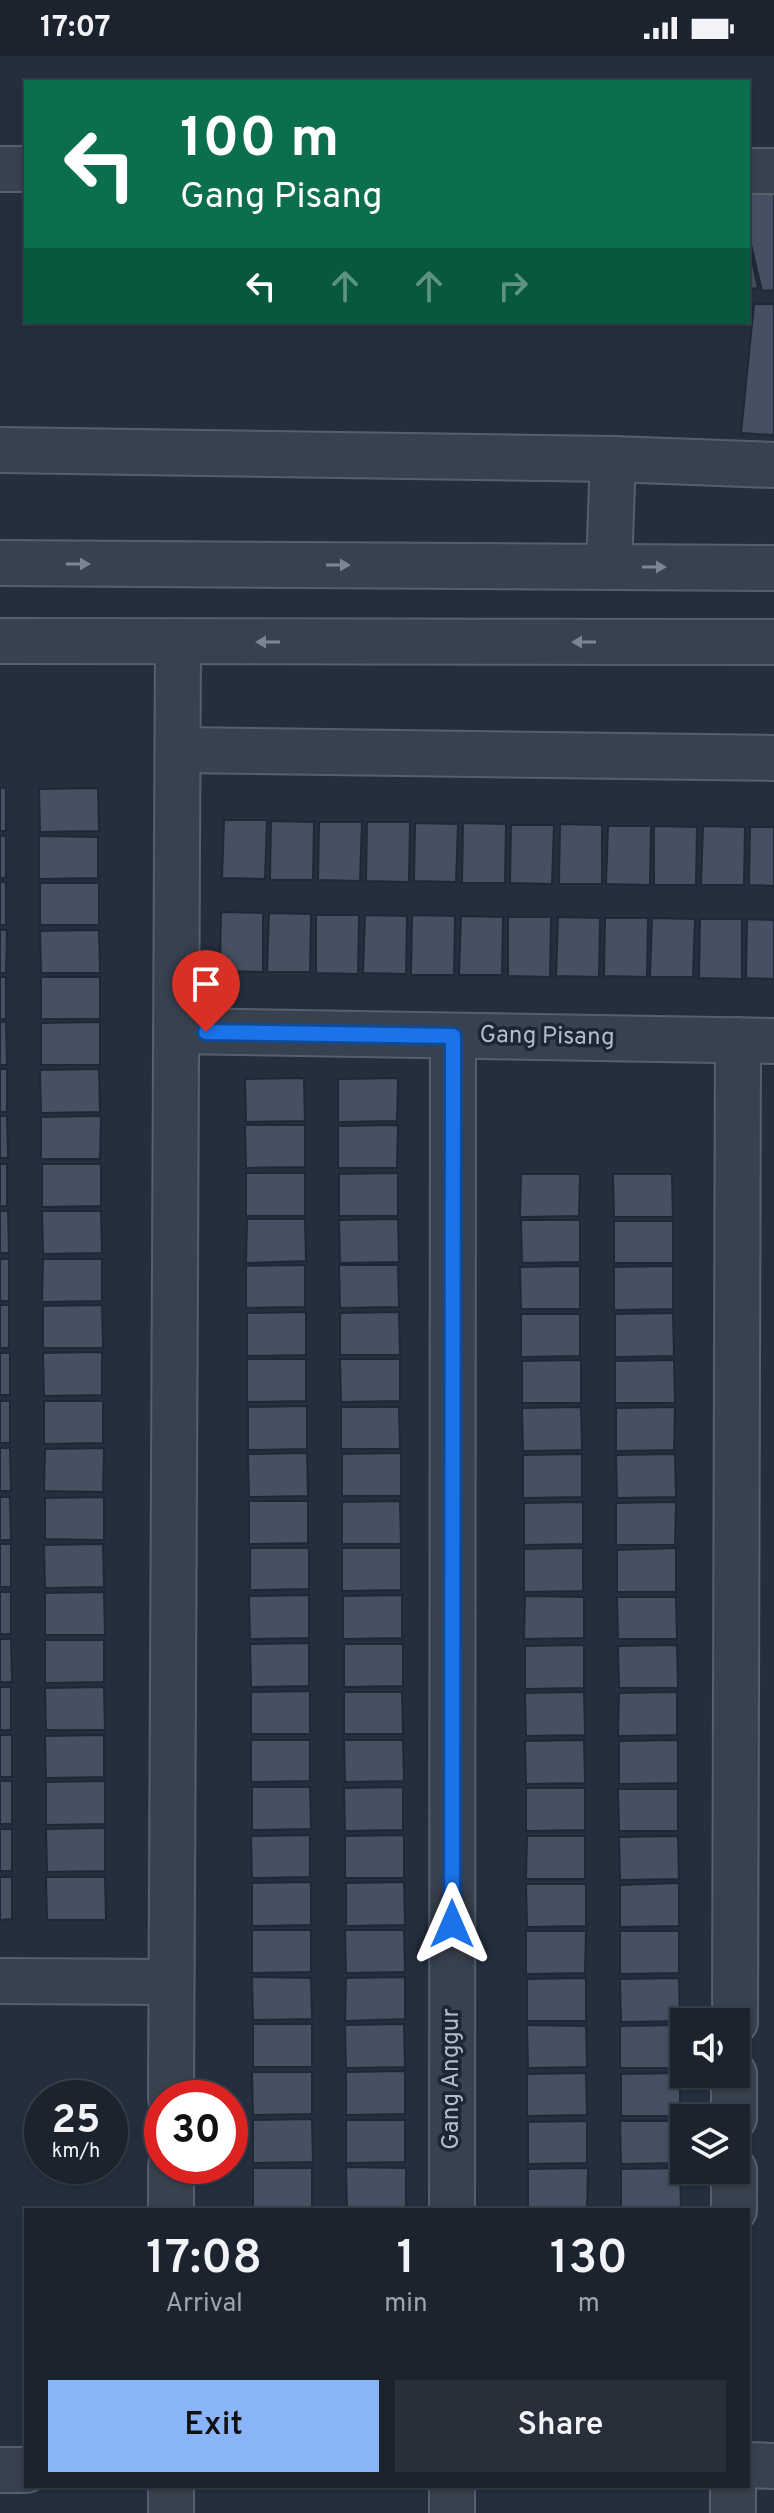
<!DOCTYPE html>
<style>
body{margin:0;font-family:Overpass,sans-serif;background:#282f3a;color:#f1f3f6;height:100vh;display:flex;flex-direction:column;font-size:30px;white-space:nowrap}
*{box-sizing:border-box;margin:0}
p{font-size:26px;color:#a0a4aa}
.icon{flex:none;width:44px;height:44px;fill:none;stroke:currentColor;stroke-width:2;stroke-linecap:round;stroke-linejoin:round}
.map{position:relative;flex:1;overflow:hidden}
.side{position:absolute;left:24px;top:2152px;width:726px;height:280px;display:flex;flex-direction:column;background:#1b232e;border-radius:0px;box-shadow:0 2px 6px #0004,0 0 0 2px #39404a}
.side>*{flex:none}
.hud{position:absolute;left:24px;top:24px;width:726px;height:244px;border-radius:0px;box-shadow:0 2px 6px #0004,0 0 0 2px #39404a;background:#0b6e4f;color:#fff;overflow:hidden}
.fabs{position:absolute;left:670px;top:1952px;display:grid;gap:16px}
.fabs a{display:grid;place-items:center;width:80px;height:80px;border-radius:0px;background:#1b232e;box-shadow:0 2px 6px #0004,0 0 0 2px #39404a;font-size:40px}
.speed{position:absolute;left:24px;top:2024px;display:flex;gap:16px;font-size:40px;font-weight:700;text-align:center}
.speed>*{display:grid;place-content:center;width:104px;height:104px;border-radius:50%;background:#1b232e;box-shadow:0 2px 6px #0004,0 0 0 2px #39404a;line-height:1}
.speed small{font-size:20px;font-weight:400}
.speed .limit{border:12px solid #d22;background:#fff;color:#111}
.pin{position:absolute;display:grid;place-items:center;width:68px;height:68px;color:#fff;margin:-82px -34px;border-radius:50% 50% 50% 0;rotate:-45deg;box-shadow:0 0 8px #0007}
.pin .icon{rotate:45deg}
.me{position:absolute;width:88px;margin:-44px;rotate:0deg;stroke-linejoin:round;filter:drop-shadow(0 0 6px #0008)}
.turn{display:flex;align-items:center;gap:28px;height:168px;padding:0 24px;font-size:36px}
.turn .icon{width:104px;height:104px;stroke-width:2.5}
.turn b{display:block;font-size:56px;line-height:68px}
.lanes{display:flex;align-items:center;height:76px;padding:0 24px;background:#0003;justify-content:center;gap:40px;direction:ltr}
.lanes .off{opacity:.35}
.eta{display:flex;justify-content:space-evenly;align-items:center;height:136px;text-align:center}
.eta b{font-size:48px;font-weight:600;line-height:56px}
.cta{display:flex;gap:16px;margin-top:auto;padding:16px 24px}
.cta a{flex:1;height:92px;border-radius:0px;background:#8ab4f8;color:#111;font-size:32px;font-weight:600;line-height:92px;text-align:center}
.cta a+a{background:#282f3a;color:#f1f3f6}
.status{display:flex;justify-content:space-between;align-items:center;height:56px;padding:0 40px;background:#1b232e;direction:ltr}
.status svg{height:22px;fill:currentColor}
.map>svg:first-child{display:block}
.building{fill:#455162;stroke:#1f2835;stroke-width:2}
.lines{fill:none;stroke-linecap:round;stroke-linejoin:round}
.minor-casing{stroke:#565f6c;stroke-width:48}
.minor{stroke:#38414e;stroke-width:44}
.oneway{fill:#7c8592}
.route-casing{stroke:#114b97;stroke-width:20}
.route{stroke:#1a73e8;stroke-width:14}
.labels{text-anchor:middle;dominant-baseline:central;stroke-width:7;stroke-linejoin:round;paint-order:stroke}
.street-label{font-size:24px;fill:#b4bcc9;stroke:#1d2633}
</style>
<div class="status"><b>17:07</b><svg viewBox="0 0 49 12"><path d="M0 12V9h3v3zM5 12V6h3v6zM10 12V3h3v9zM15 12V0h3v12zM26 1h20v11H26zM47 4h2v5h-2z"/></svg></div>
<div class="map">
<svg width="774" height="2457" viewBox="0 0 774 2457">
<rect width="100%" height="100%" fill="#242f3e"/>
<g class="building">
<polygon points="774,127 774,234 762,235 748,176 748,128"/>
<polygon points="748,186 758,232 748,233"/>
<polygon points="754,248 774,248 774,379 741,377"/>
<rect x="0" y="732" width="6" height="43"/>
<polygon points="98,732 99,775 40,776 39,733"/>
<polygon points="224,764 267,764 265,823 222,822"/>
<polygon points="271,765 314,766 313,824 270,824"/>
<polygon points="319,766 362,766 360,825 318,824"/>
<polygon points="367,766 410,766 409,826 366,825"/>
<polygon points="415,767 458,768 456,826 414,825"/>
<polygon points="463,767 506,768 505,827 462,827"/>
<polygon points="560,768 602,769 602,828 559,828"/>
<polygon points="511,769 554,769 552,828 510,827"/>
<polygon points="608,770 651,770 650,829 606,828"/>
<polygon points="654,770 697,771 696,829 654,829"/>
<polygon points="703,770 745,771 744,829 701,829"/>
<polygon points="750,771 774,771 774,830 749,829"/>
<rect x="0" y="780" width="6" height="42"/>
<polygon points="39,780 98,781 98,822 39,823"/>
<rect x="0" y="826" width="6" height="43"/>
<rect x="40" y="827" width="59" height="42"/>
<polygon points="221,856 263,857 263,916 220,915"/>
<polygon points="269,857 311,858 310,916 267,916"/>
<polygon points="316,859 359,859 358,918 316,917"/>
<polygon points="365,859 407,860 406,918 363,917"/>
<polygon points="412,859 455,860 454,919 411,919"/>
<polygon points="461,860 503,861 502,919 459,919"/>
<polygon points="508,861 551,861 550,921 508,920"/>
<polygon points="558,861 600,862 599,921 556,920"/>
<polygon points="605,862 648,862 647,921 604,920"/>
<polygon points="652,862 695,863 693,921 650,921"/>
<polygon points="700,863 742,863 742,923 699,922"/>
<polygon points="747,863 774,864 774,923 746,922"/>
<polygon points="0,874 7,874 6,917 0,917"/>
<polygon points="99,874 100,917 41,917 40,875"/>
<rect x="0" y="921" width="6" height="42"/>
<rect x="41" y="921" width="59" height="42"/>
<polygon points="0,966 6,966 7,1009 0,1009"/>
<polygon points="100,966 100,1009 41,1009 41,967"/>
<rect x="0" y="1013" width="7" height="43"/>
<polygon points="99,1013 100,1056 41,1057 40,1014"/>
<polygon points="304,1022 305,1065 246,1066 245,1023"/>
<polygon points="398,1022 397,1065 338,1066 338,1023"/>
<polygon points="0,1060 7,1060 8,1102 0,1102"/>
<polygon points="101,1060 100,1103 41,1103 41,1061"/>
<polygon points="245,1069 305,1069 305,1111 246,1112"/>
<polygon points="398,1069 397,1112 338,1112 338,1070"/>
<rect x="0" y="1108" width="7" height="42"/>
<polygon points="42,1108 101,1108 101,1150 42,1151"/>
<rect x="246" y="1117" width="59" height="43"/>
<polygon points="398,1117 398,1160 339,1160 339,1118"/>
<polygon points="521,1118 580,1118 579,1160 520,1161"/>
<polygon points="613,1118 672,1118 673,1161 614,1161"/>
<polygon points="0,1155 8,1155 9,1197 0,1197"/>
<polygon points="42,1155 101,1155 102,1197 43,1198"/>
<polygon points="247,1163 305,1163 306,1205 246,1207"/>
<polygon points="398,1163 399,1206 340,1207 339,1164"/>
<polygon points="521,1164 580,1164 580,1206 522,1207"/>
<rect x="614" y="1165" width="59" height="42"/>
<rect x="0" y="1203" width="9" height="42"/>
<polygon points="43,1203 102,1203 102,1245 42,1246"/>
<polygon points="305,1209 305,1251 246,1252 246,1210"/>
<polygon points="339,1209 398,1209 399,1251 340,1252"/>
<polygon points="580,1210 580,1253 521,1253 520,1211"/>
<polygon points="673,1210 673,1253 614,1254 614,1211"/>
<rect x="0" y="1249" width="9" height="43"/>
<polygon points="102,1249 103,1292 43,1292 43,1250"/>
<polygon points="306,1256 306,1299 247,1300 247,1257"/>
<polygon points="399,1256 400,1299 340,1299 340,1257"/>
<polygon points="673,1257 674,1300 615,1301 615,1258"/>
<polygon points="521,1258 580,1258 580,1300 521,1301"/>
<polygon points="102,1296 102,1339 44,1340 43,1297"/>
<rect x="0" y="1297" width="10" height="42"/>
<polygon points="247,1303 306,1303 306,1345 247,1346"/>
<polygon points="340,1303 400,1303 400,1345 341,1346"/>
<polygon points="581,1304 581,1347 522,1347 522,1305"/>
<polygon points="674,1304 675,1347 615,1347 615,1305"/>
<rect x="0" y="1345" width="10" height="42"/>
<polygon points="44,1345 103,1345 103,1387 44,1388"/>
<polygon points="307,1350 307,1393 248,1394 248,1351"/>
<polygon points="341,1351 399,1351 400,1393 341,1393"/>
<polygon points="581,1351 582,1394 523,1395 522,1352"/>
<polygon points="675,1351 674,1394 616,1395 616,1352"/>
<polygon points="0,1392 10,1392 11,1435 0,1435"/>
<polygon points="104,1392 103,1436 44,1435 45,1393"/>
<polygon points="307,1397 308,1440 249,1441 248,1398"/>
<polygon points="401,1397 401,1440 342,1440 342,1398"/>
<polygon points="582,1398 582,1441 523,1442 523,1399"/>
<polygon points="675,1398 676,1441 617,1442 616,1399"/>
<polygon points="0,1441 10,1441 11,1484 0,1484"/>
<polygon points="104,1441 104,1484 45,1483 45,1442"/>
<polygon points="249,1445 308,1445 308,1487 249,1488"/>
<polygon points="400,1445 401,1488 342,1488 342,1446"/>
<polygon points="583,1446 583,1488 524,1489 524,1447"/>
<polygon points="676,1446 675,1489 616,1489 616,1447"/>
<rect x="0" y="1488" width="11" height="43"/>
<polygon points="103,1488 104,1531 45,1532 44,1489"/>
<polygon points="250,1492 309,1492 309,1533 250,1534"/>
<polygon points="342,1492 401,1492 401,1534 342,1535"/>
<polygon points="583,1492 583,1535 524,1536 524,1493"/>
<polygon points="676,1492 676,1536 617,1536 617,1494"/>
<rect x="0" y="1536" width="11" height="42"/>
<polygon points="104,1536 105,1579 45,1579 45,1537"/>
<polygon points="309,1539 309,1582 250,1583 249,1540"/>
<polygon points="402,1539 402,1582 343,1583 343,1540"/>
<polygon points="525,1540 584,1541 584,1582 524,1583"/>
<polygon points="617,1541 676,1541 677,1583 618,1583"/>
<polygon points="0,1583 11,1583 12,1626 0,1626"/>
<polygon points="45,1584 104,1584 104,1626 45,1627"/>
<polygon points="309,1587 309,1630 251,1631 250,1588"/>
<polygon points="344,1588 403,1588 403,1630 344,1631"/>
<polygon points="584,1589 584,1632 525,1633 525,1590"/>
<polygon points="677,1589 678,1632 619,1632 618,1590"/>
<rect x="0" y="1631" width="11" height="43"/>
<polygon points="104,1631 105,1674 46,1674 45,1632"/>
<polygon points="310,1635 310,1678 251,1678 251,1636"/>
<polygon points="344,1636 402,1636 403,1678 344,1678"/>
<polygon points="584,1636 585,1679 526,1680 525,1637"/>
<polygon points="677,1636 677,1679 618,1680 619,1637"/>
<rect x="0" y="1679" width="12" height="42"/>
<polygon points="104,1679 104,1721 46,1722 45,1680"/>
<polygon points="251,1684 310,1684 310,1725 251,1726"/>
<polygon points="344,1684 403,1684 404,1725 345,1726"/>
<polygon points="584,1684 585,1727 526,1728 525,1685"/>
<polygon points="678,1684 678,1727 619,1728 619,1685"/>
<rect x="0" y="1725" width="12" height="43"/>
<polygon points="105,1725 105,1768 46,1769 46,1726"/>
<polygon points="252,1731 310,1731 311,1773 252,1774"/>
<polygon points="403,1731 403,1774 345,1775 344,1732"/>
<polygon points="526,1732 585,1732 585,1774 526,1775"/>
<polygon points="618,1733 678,1733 678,1775 619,1775"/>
<polygon points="105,1772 105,1815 47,1816 46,1773"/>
<rect x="0" y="1773" width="12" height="42"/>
<polygon points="310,1779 310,1821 252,1822 251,1780"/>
<polygon points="404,1779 404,1822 345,1822 345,1780"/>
<polygon points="527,1780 585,1780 585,1823 526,1823"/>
<polygon points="678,1780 679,1823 620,1824 619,1781"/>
<polygon points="0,1821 12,1821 12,1863 0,1864"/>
<polygon points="46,1821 105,1821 106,1864 47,1864"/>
<polygon points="311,1826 311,1869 252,1870 252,1827"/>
<polygon points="404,1826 405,1869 346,1870 346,1827"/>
<polygon points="679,1827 679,1870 620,1871 620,1829"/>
<polygon points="526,1828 586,1828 586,1870 527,1871"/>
<polygon points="252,1874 311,1874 311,1916 252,1917"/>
<polygon points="345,1874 404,1874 405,1916 346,1917"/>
<polygon points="526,1875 586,1875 585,1917 526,1918"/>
<polygon points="620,1875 679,1875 679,1917 620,1918"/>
<polygon points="252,1921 311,1922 312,1963 253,1964"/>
<polygon points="405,1921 405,1963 345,1965 346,1922"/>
<polygon points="586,1922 586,1965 527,1965 527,1923"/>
<polygon points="679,1922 680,1965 621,1966 620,1923"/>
<rect x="253" y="1968" width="59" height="43"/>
<polygon points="404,1968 405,2011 346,2012 345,1969"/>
<polygon points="527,1969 586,1970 587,2011 528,2012"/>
<polygon points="680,1969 679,2012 620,2012 620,1970"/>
<polygon points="405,2015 405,2058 346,2059 346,2016"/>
<polygon points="252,2016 312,2016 312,2058 253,2059"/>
<polygon points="586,2017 587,2059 527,2060 527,2018"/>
<polygon points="680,2017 680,2060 621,2060 621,2018"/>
<polygon points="312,2063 313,2106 253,2107 253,2064"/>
<polygon points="346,2064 405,2064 405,2106 346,2107"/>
<polygon points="587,2065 587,2107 528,2108 528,2066"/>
<polygon points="620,2065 679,2065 680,2107 621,2108"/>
<polygon points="346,2111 406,2112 406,2153 347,2154"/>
<polygon points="253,2112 312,2112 312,2153 253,2154"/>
<polygon points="588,2112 587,2154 528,2154 528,2113"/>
<polygon points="680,2112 681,2154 621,2154 621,2113"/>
</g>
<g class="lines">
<g class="minor-casing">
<g id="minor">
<polyline points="0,113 26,113"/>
<polyline points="748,115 774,115"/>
<polyline points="0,394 613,403 774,409"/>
<polyline points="0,507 774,512"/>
<polyline points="609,511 613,403"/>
<polyline points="0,585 774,586"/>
<polyline points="178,694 774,702"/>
<polyline points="176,975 774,985"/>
<polyline points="0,1925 171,1926"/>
<polyline points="735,1966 738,984"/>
<polyline points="171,2042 178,586"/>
<polyline points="734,2062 734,2018"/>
<polyline points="171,2154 171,2110"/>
<polyline points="452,2154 453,980"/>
<polyline points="734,2154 734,2114"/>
<polyline points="748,2409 774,2410"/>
<polyline points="0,2414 26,2414"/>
<polyline points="171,2457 171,2430"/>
<polyline points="452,2457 452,2430"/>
<polyline points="733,2457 733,2430"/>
</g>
</g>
<use href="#minor" class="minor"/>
</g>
<defs><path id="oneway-solid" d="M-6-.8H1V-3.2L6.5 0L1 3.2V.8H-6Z" transform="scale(2)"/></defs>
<g class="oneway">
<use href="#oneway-solid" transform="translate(78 508)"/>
<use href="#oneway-solid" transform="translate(338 509)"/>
<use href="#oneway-solid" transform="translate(654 511)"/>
<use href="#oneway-solid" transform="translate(268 586) rotate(180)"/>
<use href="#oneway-solid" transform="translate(584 586) rotate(180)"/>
</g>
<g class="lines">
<g class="route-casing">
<polyline id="route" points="206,976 453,980 452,1868"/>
</g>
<use href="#route" class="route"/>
</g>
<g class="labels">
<g class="street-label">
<text transform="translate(547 981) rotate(1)">Gang Pisang</text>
<text transform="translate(452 2023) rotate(-90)">Gang Anggur</text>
</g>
</g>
</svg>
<div class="fabs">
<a><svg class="icon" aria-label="sound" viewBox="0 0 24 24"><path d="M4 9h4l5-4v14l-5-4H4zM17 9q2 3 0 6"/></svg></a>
<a><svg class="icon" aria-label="layers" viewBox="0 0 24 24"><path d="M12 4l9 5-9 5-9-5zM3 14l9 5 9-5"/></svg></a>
</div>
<div class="speed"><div>25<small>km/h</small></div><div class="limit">30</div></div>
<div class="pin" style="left:206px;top:976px;background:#d93025"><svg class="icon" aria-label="arrive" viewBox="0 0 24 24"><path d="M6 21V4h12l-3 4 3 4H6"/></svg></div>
<svg class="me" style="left:452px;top:1868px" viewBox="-20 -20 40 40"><path d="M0-17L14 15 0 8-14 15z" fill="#1a73e8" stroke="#fff" stroke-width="4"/></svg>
<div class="hud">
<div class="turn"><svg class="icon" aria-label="left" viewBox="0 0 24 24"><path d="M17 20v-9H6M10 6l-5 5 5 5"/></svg><div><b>100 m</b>Gang Pisang</div></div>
<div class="lanes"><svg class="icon" aria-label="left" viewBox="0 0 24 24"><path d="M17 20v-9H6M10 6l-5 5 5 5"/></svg><svg class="icon off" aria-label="ahead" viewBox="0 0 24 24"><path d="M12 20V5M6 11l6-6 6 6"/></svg><svg class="icon off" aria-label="ahead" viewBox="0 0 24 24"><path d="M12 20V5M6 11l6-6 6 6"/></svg><svg class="icon off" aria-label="right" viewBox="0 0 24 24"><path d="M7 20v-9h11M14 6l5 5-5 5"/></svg></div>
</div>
<section class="side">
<div class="eta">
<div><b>17:08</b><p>Arrival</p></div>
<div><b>1</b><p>min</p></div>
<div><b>130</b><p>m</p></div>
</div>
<div class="cta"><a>Exit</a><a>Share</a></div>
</section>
</div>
